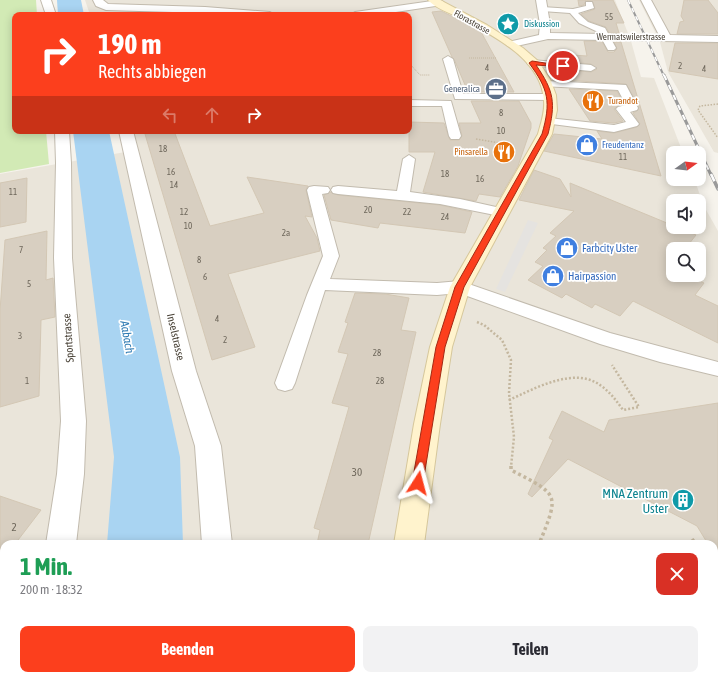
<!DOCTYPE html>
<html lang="de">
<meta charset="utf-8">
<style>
body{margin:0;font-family:"Asap Condensed",sans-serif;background:#f2f2f3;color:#2b2b33;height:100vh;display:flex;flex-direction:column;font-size:15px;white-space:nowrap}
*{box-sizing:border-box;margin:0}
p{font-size:13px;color:#7c7c81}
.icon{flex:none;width:22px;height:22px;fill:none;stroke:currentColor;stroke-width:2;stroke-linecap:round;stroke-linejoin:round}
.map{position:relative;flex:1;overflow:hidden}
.panel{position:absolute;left:0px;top:540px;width:718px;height:140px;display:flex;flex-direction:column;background:#fff;border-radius:12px 12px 0 0;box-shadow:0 2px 10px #0003}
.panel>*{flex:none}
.hud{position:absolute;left:12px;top:12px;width:400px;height:122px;border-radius:8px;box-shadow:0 2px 10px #0003;background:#fc3f1d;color:#fff;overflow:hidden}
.needle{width:26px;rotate:75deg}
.fabs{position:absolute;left:666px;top:146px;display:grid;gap:8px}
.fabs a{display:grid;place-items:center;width:40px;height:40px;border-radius:8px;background:#fff;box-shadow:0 2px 10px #0003;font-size:20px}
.pin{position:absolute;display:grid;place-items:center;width:34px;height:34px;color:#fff;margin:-17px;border:2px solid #fff;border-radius:50%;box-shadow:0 1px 4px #0007}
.me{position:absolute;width:44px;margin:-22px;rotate:9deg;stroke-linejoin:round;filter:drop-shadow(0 0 3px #0008)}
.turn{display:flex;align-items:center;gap:14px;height:84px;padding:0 20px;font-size:18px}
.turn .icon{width:52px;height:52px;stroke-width:2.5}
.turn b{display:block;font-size:28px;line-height:34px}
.lanes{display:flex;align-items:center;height:38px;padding:0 20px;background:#0003;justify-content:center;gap:20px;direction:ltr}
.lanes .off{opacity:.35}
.round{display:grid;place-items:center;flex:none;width:42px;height:42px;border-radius:8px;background:#f2f2f3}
.head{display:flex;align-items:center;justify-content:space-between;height:68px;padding:0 20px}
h1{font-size:24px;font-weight:700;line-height:30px;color:#1e9e55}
.button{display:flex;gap:8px;margin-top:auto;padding:8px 20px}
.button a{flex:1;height:46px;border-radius:8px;background:#fc3f1d;color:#fff;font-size:16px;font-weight:700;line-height:46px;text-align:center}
.button a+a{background:#f2f2f3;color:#2b2b33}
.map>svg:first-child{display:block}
.residential{fill:#eae5da;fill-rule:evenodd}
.green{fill:#d2eab5}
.parking{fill:#e5e3e0}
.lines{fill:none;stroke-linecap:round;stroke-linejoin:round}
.river{fill:#a9d4f2;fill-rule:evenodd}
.building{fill:#d8cfc1;stroke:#d3c7b4}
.service-casing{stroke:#c2bbae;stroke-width:2}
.minor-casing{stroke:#c2bbae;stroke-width:2}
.secondary-casing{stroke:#d6c79b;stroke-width:2}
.path-far3{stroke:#c4b79f;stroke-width:1;stroke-dasharray:1 1;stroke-linecap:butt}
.path-far2{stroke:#c4b79f;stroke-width:1.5;stroke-dasharray:1.5 1.5;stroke-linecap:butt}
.path-far1{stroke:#c4b79f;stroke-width:2.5;stroke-dasharray:2 2;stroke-linecap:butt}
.path{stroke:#c4b79f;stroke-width:3.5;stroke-dasharray:3 3;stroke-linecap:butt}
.service{fill:#fff;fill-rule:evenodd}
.minor{fill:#fff;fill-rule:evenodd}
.secondary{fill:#fff3cd;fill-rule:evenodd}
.rail-far2-casing{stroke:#9a9a9a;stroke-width:2}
.rail-far1-casing{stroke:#9a9a9a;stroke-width:3}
.rail-casing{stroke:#9a9a9a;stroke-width:3.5}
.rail-far2{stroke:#fff;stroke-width:1.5;stroke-dasharray:4.5;stroke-linecap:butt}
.rail-far1{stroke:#fff;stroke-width:2;stroke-dasharray:5.5;stroke-linecap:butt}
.rail{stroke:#fff;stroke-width:2.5;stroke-dasharray:8;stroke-linecap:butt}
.route{fill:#fc3f1d;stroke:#a42913}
.labels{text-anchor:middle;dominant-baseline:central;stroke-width:3.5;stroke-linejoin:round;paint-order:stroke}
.number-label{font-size:9px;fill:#6e675b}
.far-street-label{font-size:9px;fill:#4b4439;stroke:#fff}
.far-culture-label{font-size:9px;fill:#0d838f;stroke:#fff;text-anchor:start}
.far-service-label{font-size:9px;fill:#4e5e75;stroke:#fff;text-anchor:end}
.far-food-label{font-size:9px;fill:#c56008;stroke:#fff;text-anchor:start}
.far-shop-label{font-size:9px;fill:#366cbe;stroke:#fff;text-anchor:start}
.shop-label{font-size:11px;fill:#366cbe;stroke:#fff;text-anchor:start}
.street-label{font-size:11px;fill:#4b4439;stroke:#fff}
.near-number-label{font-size:11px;fill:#6e675b}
.water-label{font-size:12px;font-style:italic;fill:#2e7ab2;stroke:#fff}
.near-culture-label{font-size:13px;fill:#0d838f;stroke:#fff;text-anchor:end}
</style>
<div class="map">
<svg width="718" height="680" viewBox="0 0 718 680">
<rect width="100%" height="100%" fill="#f6f3ec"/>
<g class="residential">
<path d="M85 0H615L631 41 641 77 654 78 683 153H673V179H694L705 208 718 231V680H0V174L131 151 126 131H409V15H90ZM673 201H699V227H673ZM673 249H699V275H673ZM4 544H714V676H4Z"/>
<polygon points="639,0 718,0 718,153 714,152 668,72 660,42"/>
</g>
<polygon class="green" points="0,0 36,0 37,15 15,15 15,131 46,131 49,164 0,173"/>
<polygon class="parking" points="528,220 538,223 505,292 496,289"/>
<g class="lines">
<g class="river">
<polygon points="57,0 81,0 84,15 58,15"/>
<polygon points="73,131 109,131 180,457 183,544 107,544 114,457"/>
<polygon points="65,676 153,676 151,680 63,680"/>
</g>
</g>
<g class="building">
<polygon points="578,0 613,0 624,23 616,23 619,33 609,33 606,27 589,21 581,14 595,9 593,2 586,0 584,5 579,6"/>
<polygon points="684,0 708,0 718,13 718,34 677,34 680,22 684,21 681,16"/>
<polygon points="441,11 480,30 514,92 468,92 454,59 452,57 432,12"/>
<polygon points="584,41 602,41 608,52 614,52 617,49 614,42 621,42 661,176 544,151 554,134 602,139 597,131 614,133 637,127 640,124 633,113 637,111 639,107 626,84 564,80 559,69 591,72 597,69 591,64 558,61 557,54 587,56"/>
<polygon points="675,43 718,43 718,79 669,71"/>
<polygon points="569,89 617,91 624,104 618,106 614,109 623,121 614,123 590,121"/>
<polygon points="471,101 519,101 531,123 531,128 518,166 500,197 479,194 476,201 423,192 435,152 409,152 409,122 444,123 450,140 459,140 462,136 459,123 481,123"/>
<polygon points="161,131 174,131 210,226 264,213 247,177 308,186 306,190 312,217 305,216 317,238 320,251 228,274 255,347 212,360 145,134"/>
<polygon points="534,170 560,179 571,197 570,183 696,235 685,249 673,249 673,275 688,275 704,283 695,295 718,306 718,343 633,301 620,316 595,304 592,308 566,294 562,298 528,280 543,266 535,262 547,250 543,248 556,236 550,233 574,211 519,200"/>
<polygon points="27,178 26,222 0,227 0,183"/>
<polygon points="330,192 338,195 440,205 472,212 465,233 380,223 378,228 331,220 324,195"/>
<polygon points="47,231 46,280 53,278 55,317 41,320 39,396 0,407 0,311 5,240"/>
<polygon points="355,293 385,294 409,298 401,330 416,332 368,544 317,544 320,530 314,528 349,407 332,403 348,354 338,352 348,323 345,322"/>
<polygon points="718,403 718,560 714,553 714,544 708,544 697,526 568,459 532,497 528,494 553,440 549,438 562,411 604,432 609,420"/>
<polygon points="0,496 41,510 15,544 4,544 4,559 0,564"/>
</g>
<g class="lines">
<g class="service-casing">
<g id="service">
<polygon points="586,2 592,2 594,8 578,13 579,14 588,22 605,28 616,48 614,50 608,50 598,32 579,23 570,13 542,11 538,9 542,7 573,9 586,6"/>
<polygon points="448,56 453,59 463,94 550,94 555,97 550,100 455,99 443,59"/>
<polygon points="532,60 591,65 596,68 591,71 529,65 527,63 529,61"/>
<polygon points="546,81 626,85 638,108 637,110 630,112 639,124 637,126 614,132 544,123 542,121 544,119 548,118 614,125 626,122 616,109 618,107 626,105 618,90 542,86 541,84"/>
<polygon points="409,100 451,101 461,136 459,139 451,139 449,136 442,106 409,106"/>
<polygon points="409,155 415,159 410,192 460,199 505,209 507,212 505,215 500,216 440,204 338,194 333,193 331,190 333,187 338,186 397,191 403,159"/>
<polygon points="314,186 328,187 330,190 328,193 322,194 339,256 330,279 437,283 460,281 610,333 718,362 718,376 660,362 600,344 459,293 437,295 325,290 295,383 292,389 285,391 278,389 275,383 307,295 323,256 307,190 309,187"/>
</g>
</g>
<g class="minor-casing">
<g id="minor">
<polygon points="41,0 51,0 56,15 46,15"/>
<polygon points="93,0 103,0 108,4 205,7 270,12 275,15 106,10 96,6"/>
<polygon points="439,0 442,1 444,3 442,5 376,15 350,15 355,12"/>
<polygon points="536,0 546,0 550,24 550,33 659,35 641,0 651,0 670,35 718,36 718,42 548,39 512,47 508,46 506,44 508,42 539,35 540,24"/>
<polygon points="55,131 69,131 71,163 72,258 86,421 84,474 76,544 46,544 57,474 61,421 54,258 56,163"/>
<polygon points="119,131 133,131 196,371 221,446 232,544 202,544 195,446 172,371"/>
<polygon points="4,666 4,676 34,676 33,680 0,680"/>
<polygon points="180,676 214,676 213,680 179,680"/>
</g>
</g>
<g class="secondary-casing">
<g id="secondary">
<path d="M428 0H440L487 25 523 48 538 61 550 79 556 95 557 110 552 134 470 287 452 347 440 424 424 544H394L414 424 430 347 450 287 538 134C541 123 545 112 544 101 542 59 492 35 460 18 450 13 435 8 428 0Z"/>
<rect x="385" y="676" width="34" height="4"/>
</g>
</g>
<g class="path-far3">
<polyline points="469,58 496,58"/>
<polyline points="409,63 420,75 430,75"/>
</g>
<g class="path-far2">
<polyline points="718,104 700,106 698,110 718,138"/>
<polyline points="476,139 512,145"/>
</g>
<g class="path-far1">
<polyline points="477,322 484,325 502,340 511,360 509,393 514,437 511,467"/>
<path d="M509 400C534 389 574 366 600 385 610 392 616 400 623 410L639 407 612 365"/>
</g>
<g class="path">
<path d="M511 466V470C559 495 560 493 539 544"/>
<polyline points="692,539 696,544"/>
<polyline points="714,574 718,581"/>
<polyline points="714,651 718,650"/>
<polyline points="582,676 582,680"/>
<polyline points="592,680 609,676"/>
</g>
<use href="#service" class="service"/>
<use href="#minor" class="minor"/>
<use href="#secondary" class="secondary"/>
<g class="rail-far2-casing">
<polyline id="rail-far2" points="628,0 664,76"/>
</g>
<g class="rail-far1-casing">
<polyline id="rail-far1" points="664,75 711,175"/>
</g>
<g class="rail-casing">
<polyline id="rail" points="711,174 718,189"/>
</g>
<use href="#rail-far2" class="rail-far2"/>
<use href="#rail-far1" class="rail-far1"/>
<use href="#rail" class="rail"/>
</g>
<path class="route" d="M532 61 565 66 563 67 536 65C554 91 556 103 548 134L464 287 445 347 423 483 421 487 418 488 414 487 412 483 436 347 455 287 542 134C551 102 549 90 529 63Z"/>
<defs>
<g id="sight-disc" transform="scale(1.15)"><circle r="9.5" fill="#0f9aa8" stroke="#fff"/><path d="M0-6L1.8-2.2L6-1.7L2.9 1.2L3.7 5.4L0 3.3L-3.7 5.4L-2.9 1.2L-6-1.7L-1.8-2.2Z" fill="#fff"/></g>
<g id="office-disc" transform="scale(1.15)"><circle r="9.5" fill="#5c6f8a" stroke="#fff"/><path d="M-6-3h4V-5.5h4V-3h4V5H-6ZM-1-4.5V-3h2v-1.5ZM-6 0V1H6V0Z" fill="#fff"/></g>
<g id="restaurant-disc" transform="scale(1.15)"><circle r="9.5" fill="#e8710a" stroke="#fff"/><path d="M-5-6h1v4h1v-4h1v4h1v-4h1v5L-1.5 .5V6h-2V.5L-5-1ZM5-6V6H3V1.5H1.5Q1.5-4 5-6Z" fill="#fff"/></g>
<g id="shop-disc" transform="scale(1.15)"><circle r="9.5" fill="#3f7fe0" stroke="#fff"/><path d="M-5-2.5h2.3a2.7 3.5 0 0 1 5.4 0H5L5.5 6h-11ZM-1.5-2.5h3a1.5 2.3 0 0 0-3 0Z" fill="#fff"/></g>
<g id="building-disc" transform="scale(1.15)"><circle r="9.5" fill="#0f9aa8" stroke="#fff"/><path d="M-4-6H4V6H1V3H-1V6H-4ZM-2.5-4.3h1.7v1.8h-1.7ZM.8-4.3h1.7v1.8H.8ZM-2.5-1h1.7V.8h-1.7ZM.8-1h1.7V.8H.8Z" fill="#fff"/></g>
</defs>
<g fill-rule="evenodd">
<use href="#sight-disc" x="508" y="24"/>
<use href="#office-disc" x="496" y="89"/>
<use href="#restaurant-disc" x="593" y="101"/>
<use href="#shop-disc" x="587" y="145"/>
<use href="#restaurant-disc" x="504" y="152"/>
<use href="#shop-disc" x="567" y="248"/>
<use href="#shop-disc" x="553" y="276"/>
<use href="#building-disc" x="683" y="500"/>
</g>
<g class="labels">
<g class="number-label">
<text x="609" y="17">55</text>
<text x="680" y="66">2</text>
<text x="487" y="68">4</text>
<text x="704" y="69">4</text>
<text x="501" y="113">8</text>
<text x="501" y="131">10</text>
<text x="163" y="149">18</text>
<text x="623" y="157">11</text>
<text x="171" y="172">16</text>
<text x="445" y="174">18</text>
<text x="480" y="179">16</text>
<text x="174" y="185">14</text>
<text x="13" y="192">11</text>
<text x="368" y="210">20</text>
<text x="184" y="212">12</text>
<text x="407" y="212">22</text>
<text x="445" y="217">24</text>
<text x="188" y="226">10</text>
<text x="286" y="233">2a</text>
<text x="21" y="250">7</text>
<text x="199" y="260">8</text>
<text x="205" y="277">6</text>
<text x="29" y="284">5</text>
<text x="217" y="319">4</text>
<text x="20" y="336">3</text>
<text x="225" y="340">2</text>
<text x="377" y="353">28</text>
<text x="27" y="381">1</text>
<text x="380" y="381">28</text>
</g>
<g class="far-street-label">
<text transform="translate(472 22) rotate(29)">Florastrasse</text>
<text x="631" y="37">Wermatswilerstrasse</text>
</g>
<g class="far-culture-label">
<text x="524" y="24">Diskussion</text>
</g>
<g class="far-service-label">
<text x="480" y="89">Generalica</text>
</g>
<g class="far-food-label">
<text x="608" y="101">Turandot</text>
<text x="488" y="152" text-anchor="end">Pinsarella</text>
</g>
<g class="far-shop-label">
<text x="602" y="145">Freudentanz</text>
</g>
<g class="shop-label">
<text x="582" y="248">Farbcity Uster</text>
<text x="568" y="276">Hairpassion</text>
</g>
<g class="street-label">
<text transform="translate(176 337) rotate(77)">Inselstrasse</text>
<text transform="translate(68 338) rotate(-94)">Sportstrasse</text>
</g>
<g class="near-number-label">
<text x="357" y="472">30</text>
<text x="14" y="527">2</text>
</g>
<g class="water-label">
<text transform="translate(127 337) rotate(80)">Aabach</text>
</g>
<g class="near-culture-label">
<text x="668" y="493">MNA Zentrum<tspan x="668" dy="15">Uster</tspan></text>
</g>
</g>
</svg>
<div class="fabs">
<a><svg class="needle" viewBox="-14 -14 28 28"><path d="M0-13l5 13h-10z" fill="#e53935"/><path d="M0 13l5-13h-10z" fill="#7c7c81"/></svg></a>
<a><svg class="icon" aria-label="sound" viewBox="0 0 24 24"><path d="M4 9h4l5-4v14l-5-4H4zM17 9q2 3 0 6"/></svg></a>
<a><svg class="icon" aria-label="search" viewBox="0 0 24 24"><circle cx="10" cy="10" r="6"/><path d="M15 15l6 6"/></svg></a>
</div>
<div class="pin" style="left:563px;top:66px;background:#d93025"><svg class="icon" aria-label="arrive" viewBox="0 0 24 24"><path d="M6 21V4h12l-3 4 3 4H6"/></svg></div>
<svg class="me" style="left:418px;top:483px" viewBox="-20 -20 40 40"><path d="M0-17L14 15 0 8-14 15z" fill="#fc3f1d" stroke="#fff" stroke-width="4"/></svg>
<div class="hud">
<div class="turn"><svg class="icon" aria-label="right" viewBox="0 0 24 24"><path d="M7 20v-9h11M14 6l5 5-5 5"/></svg><div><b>190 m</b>Rechts abbiegen</div></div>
<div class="lanes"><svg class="icon off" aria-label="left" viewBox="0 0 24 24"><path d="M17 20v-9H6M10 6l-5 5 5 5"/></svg><svg class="icon off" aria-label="ahead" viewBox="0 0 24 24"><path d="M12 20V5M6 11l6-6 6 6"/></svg><svg class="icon" aria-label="right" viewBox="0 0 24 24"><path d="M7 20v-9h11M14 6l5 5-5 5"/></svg></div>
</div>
<section class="panel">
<div class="head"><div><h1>1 Min.</h1><p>200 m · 18:32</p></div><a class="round" style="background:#d93025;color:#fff"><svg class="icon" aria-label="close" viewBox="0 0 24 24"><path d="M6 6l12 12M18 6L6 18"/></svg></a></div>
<div class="button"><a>Beenden</a><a>Teilen</a></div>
</section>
</div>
